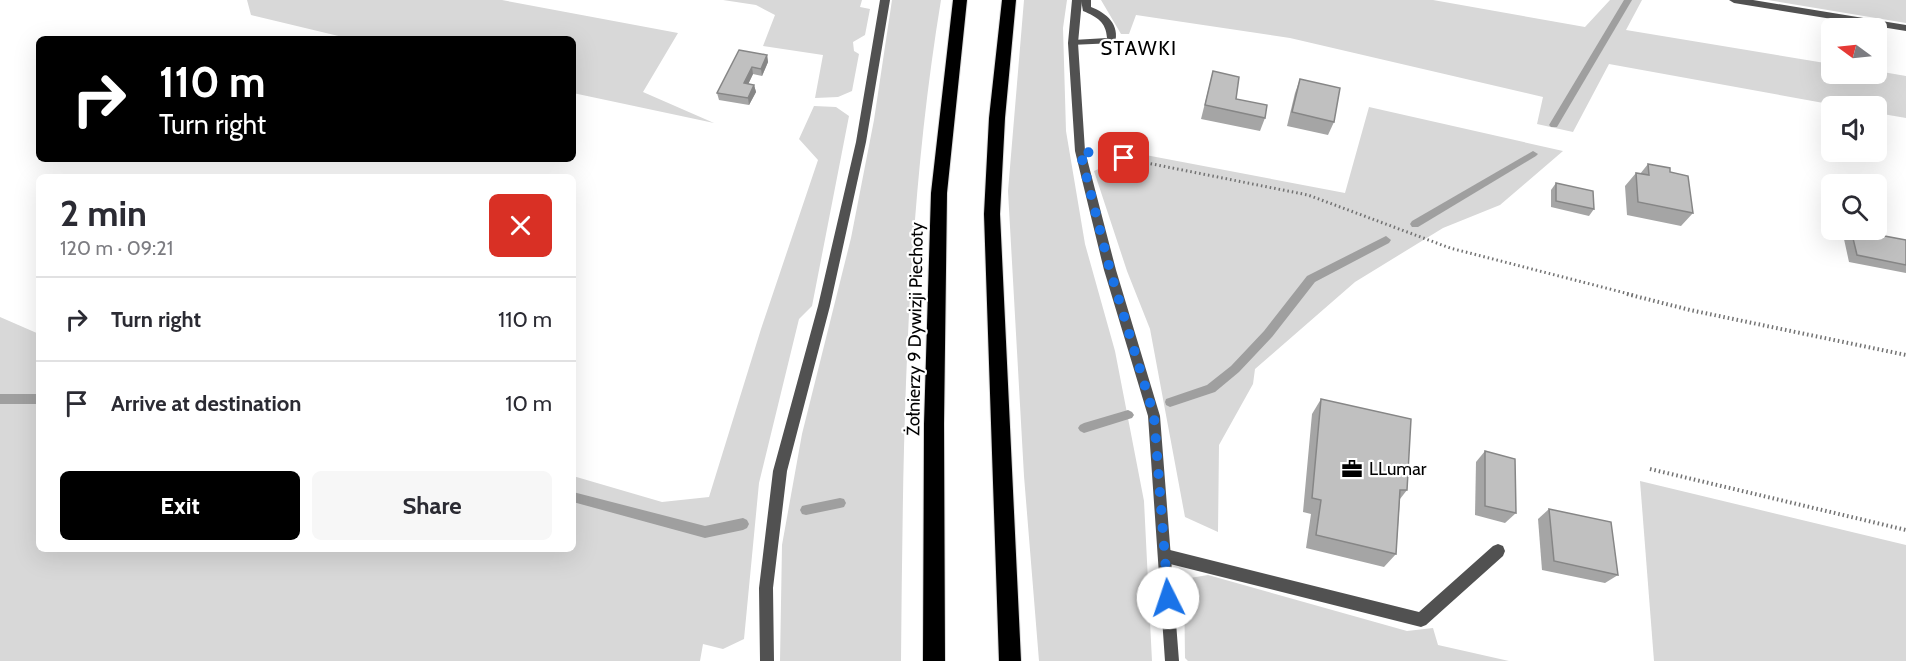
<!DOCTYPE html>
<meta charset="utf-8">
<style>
body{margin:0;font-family:Cabin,sans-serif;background:#f7f7f7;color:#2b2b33;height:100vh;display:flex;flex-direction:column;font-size:22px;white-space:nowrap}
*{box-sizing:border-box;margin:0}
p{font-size:20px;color:#7c7c81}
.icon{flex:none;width:33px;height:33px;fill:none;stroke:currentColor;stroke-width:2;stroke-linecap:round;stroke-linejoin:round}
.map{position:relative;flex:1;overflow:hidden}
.sheet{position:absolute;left:36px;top:174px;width:540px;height:378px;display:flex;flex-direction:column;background:#fff;border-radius:9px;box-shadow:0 6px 24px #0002}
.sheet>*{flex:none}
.hud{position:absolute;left:36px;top:36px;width:540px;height:126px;border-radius:9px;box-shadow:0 6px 24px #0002;background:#000;color:#fff;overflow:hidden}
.needle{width:39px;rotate:285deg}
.buttons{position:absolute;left:1821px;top:18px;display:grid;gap:12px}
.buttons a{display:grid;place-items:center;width:66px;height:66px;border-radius:9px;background:#fff;box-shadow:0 6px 24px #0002;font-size:30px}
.pin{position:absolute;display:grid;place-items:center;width:51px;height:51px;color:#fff;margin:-26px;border-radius:12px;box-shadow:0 3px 9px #0006}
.me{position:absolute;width:66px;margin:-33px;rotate:356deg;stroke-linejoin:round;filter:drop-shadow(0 0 4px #0008)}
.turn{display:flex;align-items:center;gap:21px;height:126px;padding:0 24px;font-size:27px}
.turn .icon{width:78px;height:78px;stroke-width:2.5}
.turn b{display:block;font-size:42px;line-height:51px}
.round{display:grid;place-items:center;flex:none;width:63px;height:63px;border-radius:9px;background:#f7f7f7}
.overview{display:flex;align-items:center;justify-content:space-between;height:102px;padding:0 24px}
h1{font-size:36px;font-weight:800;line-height:45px}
.cta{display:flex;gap:12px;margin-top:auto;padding:12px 24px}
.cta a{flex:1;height:69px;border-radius:9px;background:#000;color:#fff;font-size:24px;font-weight:800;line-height:69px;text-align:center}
.cta a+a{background:#f7f7f7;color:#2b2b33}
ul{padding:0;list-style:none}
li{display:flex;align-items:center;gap:18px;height:84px;padding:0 24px;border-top:2px solid #e1e1e2}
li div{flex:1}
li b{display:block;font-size:22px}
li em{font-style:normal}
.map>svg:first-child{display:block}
.green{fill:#d8d8d8}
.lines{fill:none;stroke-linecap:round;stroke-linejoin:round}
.stream{fill:#9f9f9f;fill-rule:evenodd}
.highway-casing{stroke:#dbdbdb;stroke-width:2}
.path-far1{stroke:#737373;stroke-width:3;stroke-dasharray:1.5 3;stroke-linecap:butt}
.path{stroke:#737373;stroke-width:4;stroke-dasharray:1.5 3;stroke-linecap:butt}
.lane{fill:#515151;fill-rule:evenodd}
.street{fill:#515151;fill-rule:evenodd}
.highway{fill:#000;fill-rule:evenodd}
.wall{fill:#a5a5a5}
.shaded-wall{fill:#868686}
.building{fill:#c0c0c0;stroke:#868686;stroke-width:1.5}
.route{stroke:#1a73e8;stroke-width:10;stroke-dasharray:0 18}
.labels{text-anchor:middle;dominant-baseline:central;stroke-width:4.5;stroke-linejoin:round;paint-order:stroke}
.street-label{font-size:18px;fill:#000;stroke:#fff}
.poi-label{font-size:18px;fill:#000;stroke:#fff;text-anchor:start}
.neighbourhood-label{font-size:20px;letter-spacing:1.5px;fill:#000;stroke:#fff}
</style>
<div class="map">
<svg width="1906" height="661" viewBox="0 0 1906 661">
<rect width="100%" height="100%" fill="#fff"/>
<g class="green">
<polygon points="247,0 502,0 678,33 643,92 714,123 573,93 573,39 351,39 251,15"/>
<polygon points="723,0 862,0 860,7 870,9 865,35 853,42 854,51 859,54 852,91 838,97 815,98 823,55 763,46 775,15 756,5"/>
<path d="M892 0H941C905 218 903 441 901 661H780L782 545 802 434 851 238 874 120Z"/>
<polygon points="1024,0 1067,0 1063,28 1066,131 1085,244 1115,351 1144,501 1152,661 1039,661 1024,476 1008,191"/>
<polygon points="1101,0 1433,0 1585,27 1610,0 1642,0 1626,30 1831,64 1832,74 1876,74 1877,71 1906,76 1906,118 1877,113 1876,106 1840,106 1609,64 1573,132 1537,124 1543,97 1290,38 1136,15 1129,34 1121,34"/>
<polygon points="1768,0 1906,0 1906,23"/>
<polygon points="814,106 836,107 849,116 812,306 799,319 759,483 744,639 723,649 703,644 700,661 0,661 0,317 39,334 39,549 573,549 573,476 662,502 709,497 761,329 818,160 799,139"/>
<polygon points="1369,107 1563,151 1500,205 1443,228 1355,282 1255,369 1253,384 1219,445 1218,532 1185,517 1150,329 1127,271 1094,171 1135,153 1345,193"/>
<polygon points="1640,481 1906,545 1906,661 1654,661"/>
<polygon points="1208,575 1407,631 1433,628 1438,645 1509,661 1188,661 1185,658 1184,579"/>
</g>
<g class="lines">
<g class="stream">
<polygon points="1624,0 1632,0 1557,127 1551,127 1549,125"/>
<polygon points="1533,151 1538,154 1536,156 1418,227 1412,227 1410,224 1412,221"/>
<polygon points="1386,236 1391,240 1389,243 1315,282 1272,337 1239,372 1215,392 1170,407 1166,405 1165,402 1166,399 1207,385 1231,366 1264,331 1307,276"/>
<rect x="0" y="394" width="39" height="10"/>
<polygon points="1128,410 1132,412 1134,415 1132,418 1084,433 1080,431 1078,428 1080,425 1084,423"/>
<polygon points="573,492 705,526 743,518 747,520 749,524 747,528 743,530 705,538 573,502"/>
<polygon points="840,498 844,499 846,503 844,507 840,508 806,515 802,514 800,510 802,506 806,505"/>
</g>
<g class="highway-casing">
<g id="highway">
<polygon points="953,0 967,0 947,193 944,424 945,661 923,661 924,424 931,193"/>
<polygon points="1002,0 1016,0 1005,118 1000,214 1021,661 999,661 984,214 989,118"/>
</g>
</g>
<polyline class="path-far1" points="1102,154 1308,195 1450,248 1633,295"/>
<g class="path">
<polyline points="1627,294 1690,310 1906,355"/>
<polyline points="1650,469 1906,530"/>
</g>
<g class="lane">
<path d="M1081 0H1091V7C1107 13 1120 25 1115 43L1070 45 1068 43 1073 40 1107 38C1106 22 1097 17 1083 11Z"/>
<polygon points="1498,544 1503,546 1505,551 1503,556 1426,625 1421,627 1166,563 1161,561 1159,556 1161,551 1166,549 1419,612 1493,546"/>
</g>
<g class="street">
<polygon points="880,0 890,0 866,142 830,306 787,471 773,588 774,661 760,661 759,588 773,471 818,306 856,142"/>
<polygon points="1072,0 1082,0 1078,43 1085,151 1116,270 1160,416 1179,661 1165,661 1148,416 1104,270 1075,151 1068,43"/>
<polygon points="1729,0 1753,0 1906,25 1906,31 1734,3"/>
</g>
<use href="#highway" class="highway"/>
</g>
<g class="wall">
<polygon points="767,55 768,62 762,76 753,74 748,84 754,85 756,92 749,105 719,100 717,93"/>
<polygon points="1213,71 1236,99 1265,118 1260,131 1201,119"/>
<polygon points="1300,79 1334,122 1328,135 1287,126 1295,93"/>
<polygon points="1648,164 1670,172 1693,213 1681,226 1627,215 1625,186 1636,173 1640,174"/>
<polygon points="1556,183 1594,209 1589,216 1551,207 1551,190"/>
<polygon points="1842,230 1873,230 1874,234 1906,240 1906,273 1849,262"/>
<polygon points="1321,399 1407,490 1400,499 1396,554 1384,567 1306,548 1311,514 1303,512 1312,414"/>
<polygon points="1485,451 1516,513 1505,523 1475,515 1476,462"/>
<polygon points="1549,509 1618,575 1605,583 1542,570 1538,519"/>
</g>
<g class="shaded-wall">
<polygon points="767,55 768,62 762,76 761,69"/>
<polygon points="752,67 753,74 745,91 744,83"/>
<polygon points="754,85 756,92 749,105 748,98"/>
</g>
<g class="building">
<polygon points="739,50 767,55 761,69 752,67 744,83 754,85 748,98 717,93"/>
<polygon points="1213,71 1239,77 1236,99 1267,105 1265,118 1205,105"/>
<polygon points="1300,79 1340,88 1334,122 1292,112"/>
<polygon points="1648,164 1670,168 1670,172 1688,176 1693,213 1638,202 1636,173 1649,175"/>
<polygon points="1556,183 1593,191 1594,209 1556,201"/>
<polygon points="1851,230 1873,230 1874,234 1906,240 1906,265 1857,255"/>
<polygon points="1321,399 1411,419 1407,490 1400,490 1396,554 1316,535 1321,500 1312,498"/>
<polygon points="1485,451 1515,459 1516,513 1485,506"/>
<polygon points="1549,509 1611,522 1618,575 1554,561"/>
</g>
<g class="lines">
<polyline class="route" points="1124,158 1080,151 1110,270 1154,416 1168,598"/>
</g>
<defs>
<g id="office-bare" transform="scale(1.62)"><path d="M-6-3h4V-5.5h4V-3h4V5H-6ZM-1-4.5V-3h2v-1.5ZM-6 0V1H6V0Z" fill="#000" stroke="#fff" stroke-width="2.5" paint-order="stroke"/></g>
</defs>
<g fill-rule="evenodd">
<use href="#office-bare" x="1352" y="469"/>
</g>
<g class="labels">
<g class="street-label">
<text transform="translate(915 329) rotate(-89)">Żołnierzy 9 Dywizji Piechoty</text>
</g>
<g class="poi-label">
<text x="1369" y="469">LLumar</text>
</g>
<g class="neighbourhood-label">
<text x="1139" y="48">STAWKI</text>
</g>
</g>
</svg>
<div class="buttons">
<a><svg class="needle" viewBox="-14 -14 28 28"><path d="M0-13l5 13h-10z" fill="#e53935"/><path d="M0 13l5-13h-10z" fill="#7c7c81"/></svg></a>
<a><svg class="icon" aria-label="sound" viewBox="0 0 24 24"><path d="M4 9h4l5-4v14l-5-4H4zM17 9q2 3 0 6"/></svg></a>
<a><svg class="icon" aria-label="search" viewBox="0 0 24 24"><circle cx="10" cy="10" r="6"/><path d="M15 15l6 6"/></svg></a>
</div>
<div class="pin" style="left:1124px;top:158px;background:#d93025"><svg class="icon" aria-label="arrive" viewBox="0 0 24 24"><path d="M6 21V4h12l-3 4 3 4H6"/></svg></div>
<svg class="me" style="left:1168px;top:598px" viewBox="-20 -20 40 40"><circle r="19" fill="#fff"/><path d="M0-13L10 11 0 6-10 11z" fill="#1a73e8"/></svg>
<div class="hud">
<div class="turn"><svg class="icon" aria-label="right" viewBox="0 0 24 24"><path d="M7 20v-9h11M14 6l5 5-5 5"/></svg><div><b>110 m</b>Turn right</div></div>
</div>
<section class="sheet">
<div class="overview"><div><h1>2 min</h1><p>120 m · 09:21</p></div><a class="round" style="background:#d93025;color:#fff"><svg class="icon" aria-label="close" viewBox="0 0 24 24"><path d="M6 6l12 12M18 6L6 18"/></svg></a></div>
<ul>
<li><svg class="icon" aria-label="right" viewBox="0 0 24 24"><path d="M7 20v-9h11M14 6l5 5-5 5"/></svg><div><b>Turn right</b></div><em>110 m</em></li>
<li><svg class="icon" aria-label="arrive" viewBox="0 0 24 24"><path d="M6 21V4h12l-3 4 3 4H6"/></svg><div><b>Arrive at destination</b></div><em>10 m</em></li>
</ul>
<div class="cta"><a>Exit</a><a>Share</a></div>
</section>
</div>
